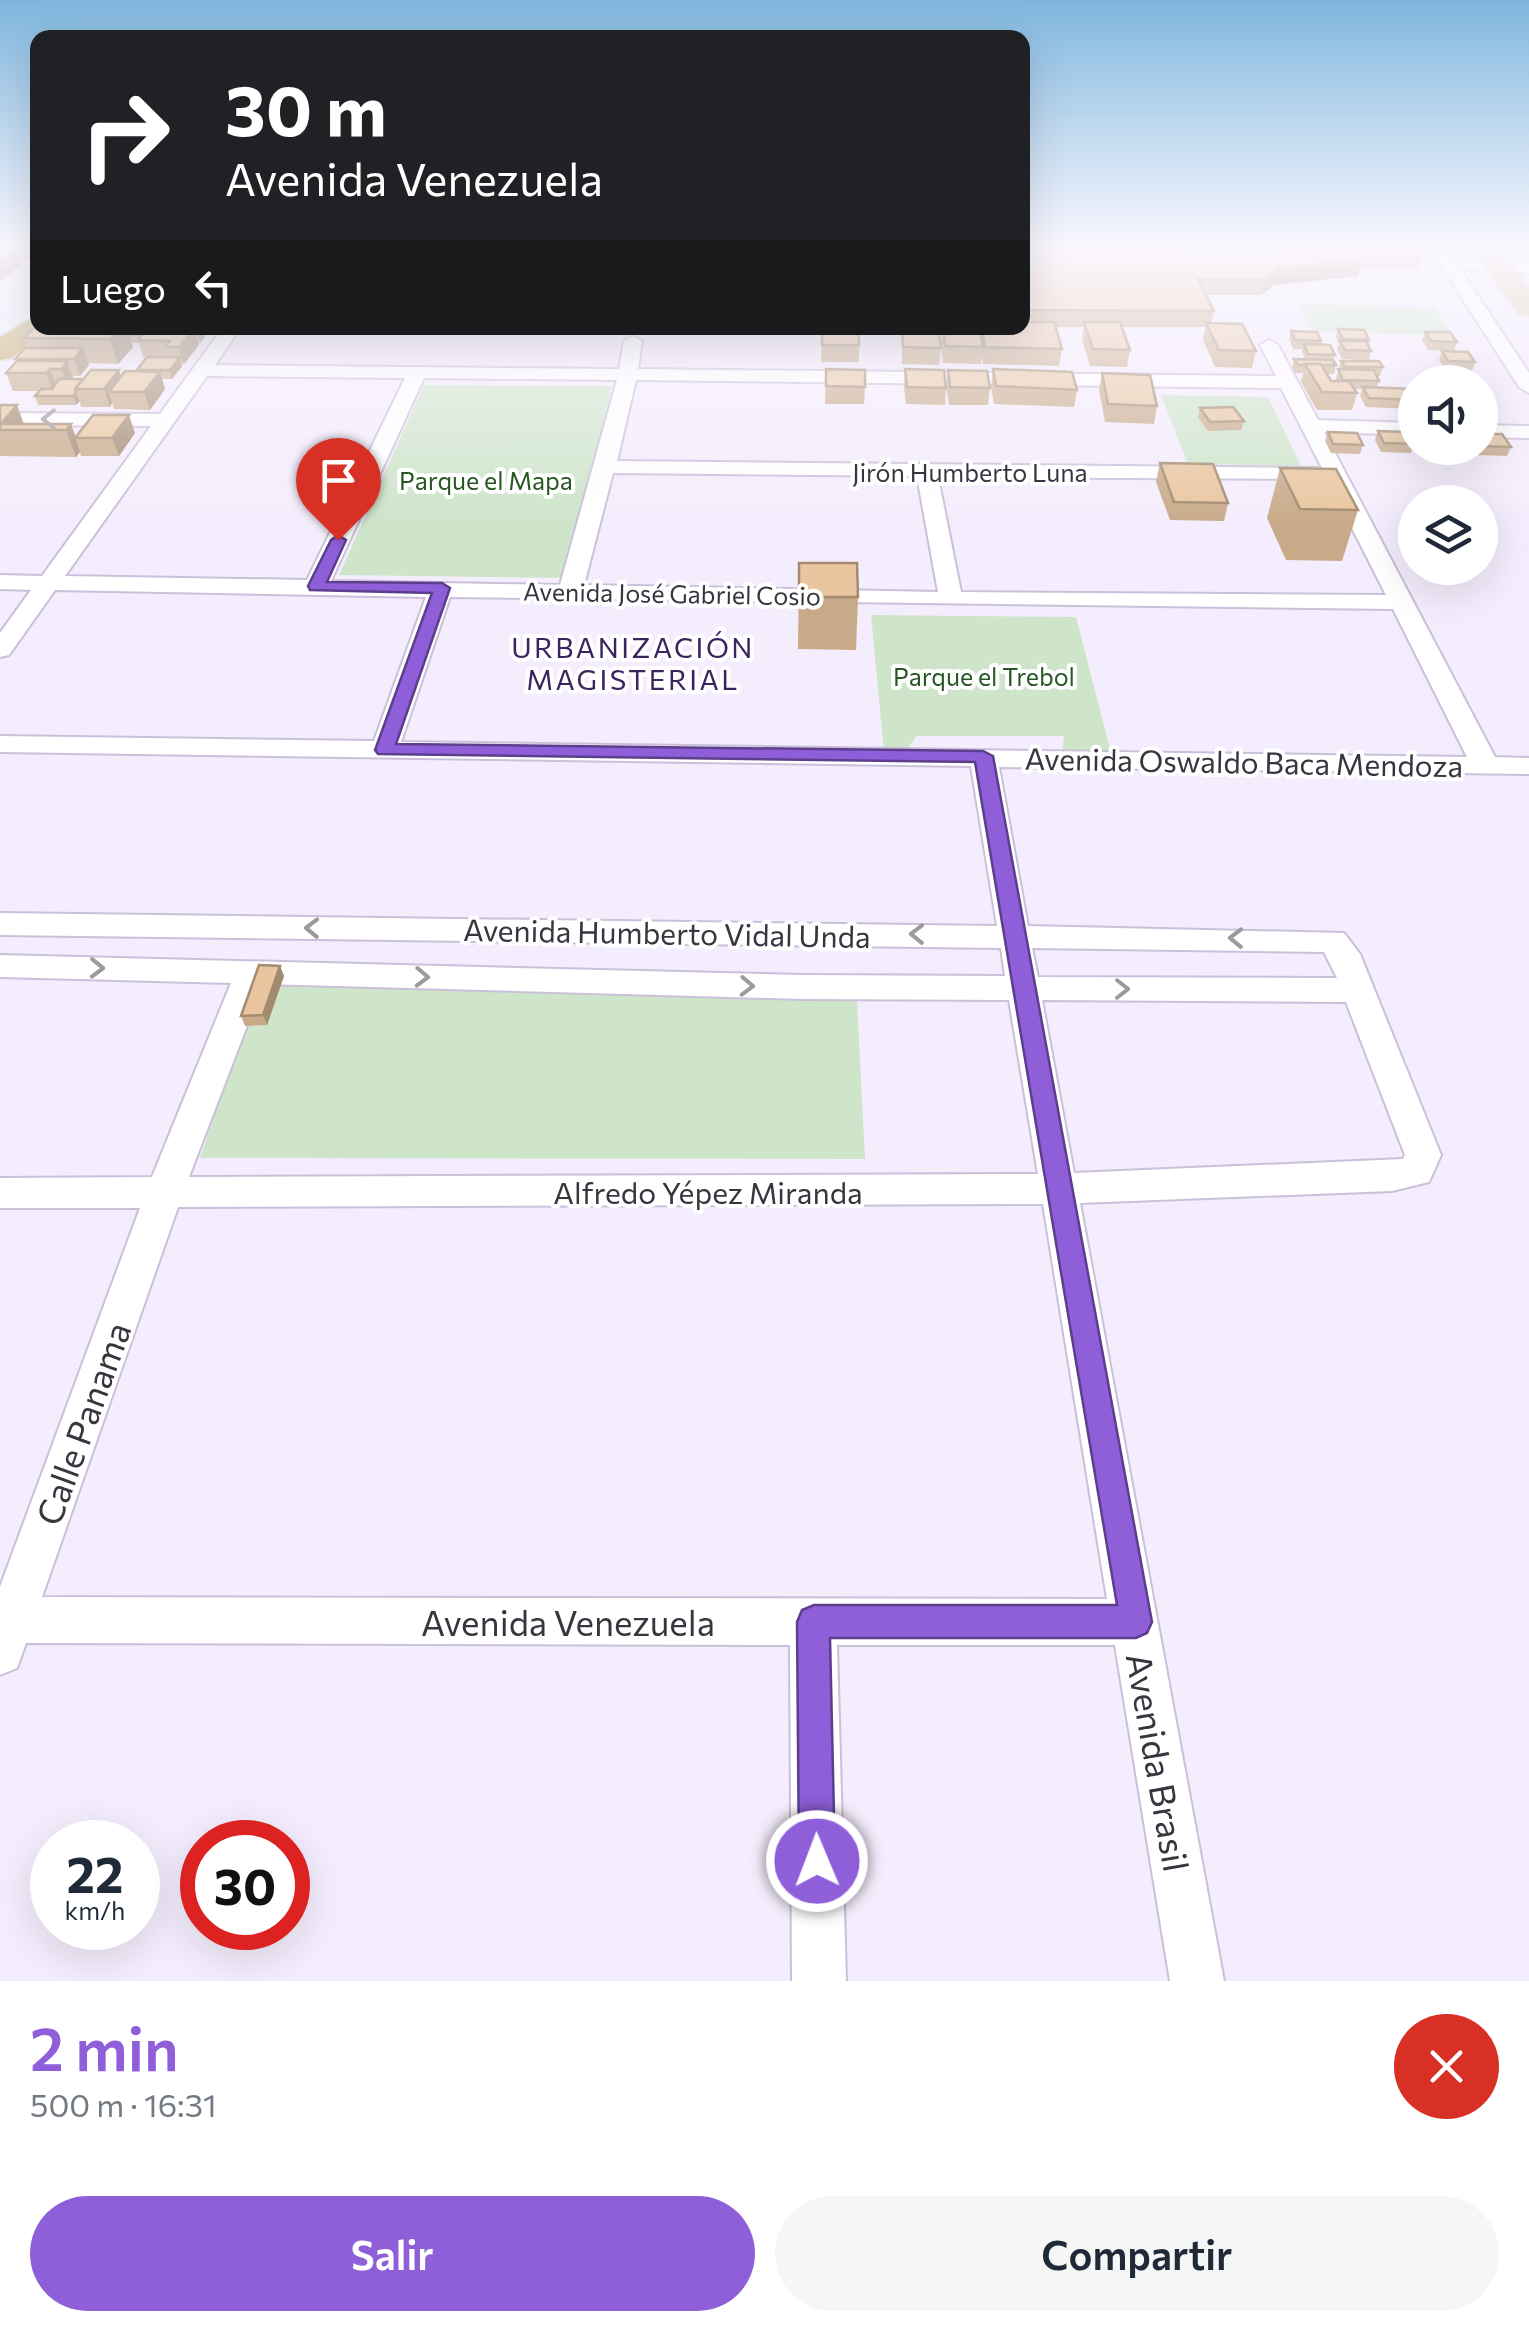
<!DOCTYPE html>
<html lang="es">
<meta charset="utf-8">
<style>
body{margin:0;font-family:Commissioner,sans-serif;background:#f6f6f7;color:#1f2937;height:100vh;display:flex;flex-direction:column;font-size:38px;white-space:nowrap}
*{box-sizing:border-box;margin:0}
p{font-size:32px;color:#747a83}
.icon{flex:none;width:55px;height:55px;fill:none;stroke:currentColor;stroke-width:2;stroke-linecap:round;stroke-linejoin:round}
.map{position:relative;height:1981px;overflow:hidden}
.details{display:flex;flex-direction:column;background:#fff;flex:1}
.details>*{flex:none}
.top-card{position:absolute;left:30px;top:30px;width:1000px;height:305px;border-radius:20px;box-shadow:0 10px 40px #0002;background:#202124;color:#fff;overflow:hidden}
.buttons{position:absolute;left:1398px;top:365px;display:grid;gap:20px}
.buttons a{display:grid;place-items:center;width:100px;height:100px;border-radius:50%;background:#fff;box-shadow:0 10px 40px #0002;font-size:50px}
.speed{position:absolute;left:30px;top:1820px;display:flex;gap:20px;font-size:50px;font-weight:700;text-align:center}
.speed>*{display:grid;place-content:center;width:130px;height:130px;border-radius:50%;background:#fff;box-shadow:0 10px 40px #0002;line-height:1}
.speed small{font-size:25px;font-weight:400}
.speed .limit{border:15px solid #d22;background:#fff;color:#111}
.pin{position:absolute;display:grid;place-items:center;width:85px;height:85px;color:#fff;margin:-102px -42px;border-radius:50% 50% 50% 0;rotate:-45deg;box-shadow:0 0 10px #0007}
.pin .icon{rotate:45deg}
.me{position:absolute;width:110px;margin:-55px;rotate:359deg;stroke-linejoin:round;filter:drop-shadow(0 0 8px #0008)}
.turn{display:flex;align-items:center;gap:35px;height:210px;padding:0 30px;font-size:45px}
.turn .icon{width:130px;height:130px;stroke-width:2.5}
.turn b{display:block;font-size:70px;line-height:85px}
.then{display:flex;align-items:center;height:95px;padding:0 30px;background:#0003;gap:20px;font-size:38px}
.round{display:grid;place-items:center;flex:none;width:105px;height:105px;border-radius:52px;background:#f6f6f7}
.overview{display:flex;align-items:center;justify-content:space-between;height:170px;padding:0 30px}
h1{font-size:60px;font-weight:600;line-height:75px;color:#8e5fd9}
.button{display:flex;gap:20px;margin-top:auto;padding:20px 30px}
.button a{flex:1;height:115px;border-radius:60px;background:#8e5fd9;color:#fff;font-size:40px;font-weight:600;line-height:115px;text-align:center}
.button a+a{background:#f6f6f7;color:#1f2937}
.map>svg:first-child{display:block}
.education{fill:#fadfe2}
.green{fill:#cee5ca}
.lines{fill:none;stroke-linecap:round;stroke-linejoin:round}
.street-casing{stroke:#cbc0da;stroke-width:4}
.primary-casing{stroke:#d3d3d5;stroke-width:4}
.highway-casing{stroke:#d3d3d5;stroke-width:4}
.street{fill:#fff;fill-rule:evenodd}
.primary{fill:#d7c799;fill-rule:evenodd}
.highway{fill:#bda155;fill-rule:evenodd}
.wall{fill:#c8aa89;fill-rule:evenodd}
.shaded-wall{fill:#a38b6f}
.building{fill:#e9c69f;stroke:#a38b6f;stroke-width:2.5}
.oneway{stroke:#9c9a9f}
.route{fill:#8e5fd9;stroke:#5c3e8d;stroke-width:2.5}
.labels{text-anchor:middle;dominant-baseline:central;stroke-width:8;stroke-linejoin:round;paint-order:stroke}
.far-street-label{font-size:25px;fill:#39353f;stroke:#fff}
.far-park-label{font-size:25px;fill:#295723;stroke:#fff}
.far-neighbourhood-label{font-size:28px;letter-spacing:2.5px;fill:#3b255f;stroke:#fff}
.street-label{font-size:30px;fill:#39353f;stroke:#fff}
.near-street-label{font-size:35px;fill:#39353f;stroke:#fff}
</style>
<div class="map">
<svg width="1529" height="1981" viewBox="0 0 1529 1981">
<rect width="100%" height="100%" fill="#f4edfd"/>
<polygon class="education" points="66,328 507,328 506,333"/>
<g class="green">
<polygon points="1299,304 1435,308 1452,336 1312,331"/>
<polygon points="424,385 612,386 567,578 339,575"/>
<polygon points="1161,395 1268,397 1301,466 1188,464"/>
<polygon points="871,615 1076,617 1111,753 1062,752 1064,736 916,736 906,752 884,752"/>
<polygon points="281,983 857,1001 865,1159 200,1158 245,1026"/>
</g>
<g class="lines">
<g class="street-casing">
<g id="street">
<polygon points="1430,248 1446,248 1454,259 1529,263 1529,273 1460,269 1529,373 1529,393 1519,387"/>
<path d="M228 328 237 333 215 365 619 369 624 341 633 336 642 341 638 369 1276 376 1260 345 1269 340 1278 345 1318 420 1415 423V435L1324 432 1495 757 1529 758V774L999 767 1028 926 1344 933 1360 954 1441 1155 1429 1182 1392 1191 1080 1203 1224 1981H1170L1115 1645H837L846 1981H792L790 1645 26 1643 17 1668 0 1675V1587L140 1208H0V1178L152 1177 231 983 0 977V955L803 975 1005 976 1001 948 0 935V913L997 926 971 766 0 752V736L374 741 426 597 55 590 9 655 0 657V633L31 590 0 589V575L42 576 151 426 0 425V413L160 414 222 329ZM207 376 405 378 307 580 65 576ZM424 378 617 380 560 585 331 581ZM636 380 1281 388 1322 468 617 461ZM613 473 917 476 938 592 584 585ZM938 477 1327 479 1386 595 961 592ZM450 597 1393 609 1467 757 401 742ZM1032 948 1324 952 1337 978 1038 977ZM263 984 803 999 1009 1000 1038 1174 189 1177ZM1042 1000 1346 1002 1405 1155 1403 1159 1074 1173ZM1043 1204 1107 1599 42 1597 178 1207Z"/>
<polygon points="1480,425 1529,426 1529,438 1480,437"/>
</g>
</g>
<g class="primary-casing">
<polygon id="primary" points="1471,248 1497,248 1529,288 1529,315 1519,313"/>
</g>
<g class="highway-casing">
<polygon id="highway" points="38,315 38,328 51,328 49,330 11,358 0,360 0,337"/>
</g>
<use href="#street" class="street"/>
<use href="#primary" class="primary"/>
<use href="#highway" class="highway"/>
</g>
<g class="wall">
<polygon points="0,248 38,248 28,261 22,261 23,264"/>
<polygon points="1022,248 1425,248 1418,269 1360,269 1358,276 1274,285 1261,295 1206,295 1214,311 1211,323 1256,351 1252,368 1215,367 1203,340 1205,327 1122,327 1130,350 1127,367 1090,366 1082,339 1084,327 1056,327 1062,349 1059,366 983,364 982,357 981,364 943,363 941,347 943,330 981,338 982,331 1017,331 1018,328 1022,328"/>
<polygon points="822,329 859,345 859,362 821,362"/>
<polygon points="1338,329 1369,340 1368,344 1371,351 1369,360 1342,359 1337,349 1339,344 1336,337"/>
<polygon points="902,331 941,348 939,365 902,364"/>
<polygon points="1291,331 1321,341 1321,344 1335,355 1333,361 1336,365 1334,374 1327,374 1331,381 1337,381 1336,378 1341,361 1383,367 1380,376 1376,376 1379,381 1377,387 1415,389 1415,409 1366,407 1360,396 1362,389 1354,389 1357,393 1352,410 1317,410 1301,382 1303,373 1295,373 1292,368 1294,359 1305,359 1302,352 1302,349 1293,349 1289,339"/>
<path d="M208 332 200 343H198L199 345 184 364H182V366L172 379H162L165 389 150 410 114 409 112 403 110 407H81L80 401 76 405H38L35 396 39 391H13L6 373 16 362 15 359 28 348 24 338ZM132 343H139L143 357H147L137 370 138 371 121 377 73 379V376H80L89 365 88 363 118 364 133 347Z"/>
<polygon points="1425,332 1457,342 1454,351 1428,350 1422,340"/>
<polygon points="1442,351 1475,362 1472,371 1445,370 1439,360"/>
<polygon points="826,369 865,387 864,404 825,404"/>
<polygon points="905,369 946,388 945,405 906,404 904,387"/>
<polygon points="993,369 1077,390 1074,407 994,404 991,386"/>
<polygon points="948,370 990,388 988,405 949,405 946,387"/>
<polygon points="1102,373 1157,406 1154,424 1105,422 1099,390"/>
<polygon points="0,405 24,424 71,424 76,437 135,433 119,456 81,456 80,452 76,457 0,456"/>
<polygon points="1200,408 1244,421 1241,430 1208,431 1198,417"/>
<polygon points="1378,431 1414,444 1411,453 1381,452 1375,440"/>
<polygon points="1328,432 1363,445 1360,454 1331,453 1325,441"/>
<polygon points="1480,434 1511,447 1507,456 1478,455 1473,448 1480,448"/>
<polygon points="1160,463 1228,503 1224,521 1170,520 1156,482"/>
<polygon points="1280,468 1358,510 1342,561 1286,560 1267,518"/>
<polygon points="799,563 858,597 856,650 798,649"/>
<polygon points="280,966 284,976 267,1025 245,1026 241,1016"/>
</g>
<g class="shaded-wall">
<polygon points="18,248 23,264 0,281 0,261"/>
<polygon points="24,248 38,248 38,256 28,261"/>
<polygon points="1363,260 1358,276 1274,285 1261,295 1265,279 1278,269"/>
<polygon points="120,328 127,328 133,347 118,364 110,339"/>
<polygon points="143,328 148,328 149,331 139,340 137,335"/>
<polygon points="194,328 199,345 184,364 179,347"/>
<polygon points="203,328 207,328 208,332 200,343 198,334"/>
<polygon points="83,348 89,365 80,376 74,359"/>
<polygon points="180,357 182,366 172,379 170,370"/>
<polygon points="67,361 73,379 68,386 62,369"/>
<polygon points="50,369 56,386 53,391 46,373"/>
<polygon points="119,370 124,387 109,392 112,403 110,407 104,389"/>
<polygon points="160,372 165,389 150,410 144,392"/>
<polygon points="76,392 80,401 76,405 73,396"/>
<polygon points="17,405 26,430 1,424"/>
<polygon points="129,415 135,433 119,456 112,438"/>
<polygon points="71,424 80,452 76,457 66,430"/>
<polygon points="280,966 284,976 267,1025 263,1015"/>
</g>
<g class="building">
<polygon points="0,248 18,248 0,261"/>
<polygon points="1022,248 1180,248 1183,254 1359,253 1363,260 1278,269 1265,279 1198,279 1214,311 1022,310"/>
<polygon points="1022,322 1054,322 1062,349 985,347 982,331 1021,331 1020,328 1022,328"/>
<polygon points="1084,322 1120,322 1130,350 1093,349"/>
<polygon points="1206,323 1242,324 1256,351 1219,350"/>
<polygon points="34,328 87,329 89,328 120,328 110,339 24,338"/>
<polygon points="48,328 86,328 85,329"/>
<polygon points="127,328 143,328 137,335 129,335"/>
<polygon points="148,328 194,328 179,347 166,347 170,341 138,340"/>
<polygon points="157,328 203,328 198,334 196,334 194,328"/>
<polygon points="822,329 859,330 859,345 822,345"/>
<polygon points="1338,329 1364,330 1369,340 1343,339"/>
<polygon points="943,330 980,331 983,347 945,346"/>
<polygon points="902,331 939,332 941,348 903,347"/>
<polygon points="1291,331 1317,332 1321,341 1295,340"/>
<polygon points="1425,332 1450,332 1457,342 1431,341"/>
<polygon points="1340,341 1366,341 1371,351 1345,350"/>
<polygon points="1304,344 1330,345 1335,355 1308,354"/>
<polygon points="25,348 83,348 74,359 15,359"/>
<polygon points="1442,351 1468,352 1475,362 1448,361"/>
<polygon points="147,357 180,357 170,370 137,370"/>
<polygon points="1294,359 1333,360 1336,365 1298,365"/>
<polygon points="17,361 67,361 62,369 50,369 46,373 6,373"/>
<polygon points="1341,361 1379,361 1383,367 1345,367"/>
<polygon points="1305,364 1321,364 1331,381 1349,381 1357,393 1322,392"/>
<polygon points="826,369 865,370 865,387 826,386"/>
<polygon points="905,369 944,370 946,388 907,387"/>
<polygon points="993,369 1072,372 1077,390 996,386"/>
<polygon points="1338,369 1374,370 1379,381 1343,380"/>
<polygon points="91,370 119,370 104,389 75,389"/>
<polygon points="948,370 987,371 990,388 950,387"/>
<polygon points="125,371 160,372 144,392 109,392"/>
<polygon points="1102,373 1150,375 1157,406 1108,404"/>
<polygon points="1426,376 1453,377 1457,382 1430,382"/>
<polygon points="59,379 83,379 75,389 76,392 73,396 35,396 41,389 52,389"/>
<polygon points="1363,387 1415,389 1415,400 1369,398"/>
<polygon points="0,405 17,405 1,424 71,424 66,430 0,430"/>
<polygon points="1233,407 1244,421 1210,422 1200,408"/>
<polygon points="93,415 129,415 112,438 75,438"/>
<polygon points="1378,431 1407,432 1414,444 1384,443"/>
<polygon points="1328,432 1357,433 1363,445 1333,444"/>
<polygon points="1480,434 1502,434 1511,447 1481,446"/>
<polygon points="1160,463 1213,464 1228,503 1174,502"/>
<polygon points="1280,468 1336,469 1358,510 1300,509"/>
<polygon points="799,563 857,563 858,597 799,597"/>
<polygon points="259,965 280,966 263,1015 241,1016"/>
</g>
<defs><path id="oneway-chevron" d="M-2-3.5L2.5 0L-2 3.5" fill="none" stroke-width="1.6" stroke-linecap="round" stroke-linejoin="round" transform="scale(2.5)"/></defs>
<g class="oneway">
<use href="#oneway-chevron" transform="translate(49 419) rotate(-180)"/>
<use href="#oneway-chevron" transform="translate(312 928) rotate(-179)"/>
<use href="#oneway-chevron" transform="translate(917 934) rotate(-179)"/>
<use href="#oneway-chevron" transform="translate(1236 938) rotate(-179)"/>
<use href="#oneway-chevron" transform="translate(97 968) rotate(1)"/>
<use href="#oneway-chevron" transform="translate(422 977) rotate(2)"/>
<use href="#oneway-chevron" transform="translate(747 986) rotate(2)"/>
<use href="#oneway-chevron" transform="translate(1122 989)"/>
</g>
<linearGradient id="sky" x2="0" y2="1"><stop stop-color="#7fb6de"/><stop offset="0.47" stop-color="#faf7fe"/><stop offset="1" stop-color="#faf7fe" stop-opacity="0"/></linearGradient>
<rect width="1529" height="525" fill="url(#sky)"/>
<polygon class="route" points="338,535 346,540 327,582 442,583 450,588 396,744 983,751 993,756 1152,1622 1147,1633 1136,1638 830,1638 835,1861 830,1874 817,1879 804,1874 799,1861 797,1622 802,1610 814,1605 1117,1605 975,762 378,754 375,750 432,593 310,590 308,586 331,540"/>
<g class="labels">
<g class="far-street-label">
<text x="970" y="472">Jirón Humberto Luna</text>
<text transform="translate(672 593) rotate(1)">Avenida José Gabriel Cosio</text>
</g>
<g class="far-park-label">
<text x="486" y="480">Parque el Mapa</text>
<text x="984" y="676">Parque el Trebol</text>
</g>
<g class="far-neighbourhood-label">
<text x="633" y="647">URBANIZACIÓN<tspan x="633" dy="32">MAGISTERIAL</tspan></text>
</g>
<g class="street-label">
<text transform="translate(1244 761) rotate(1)">Avenida Oswaldo Baca Mendoza</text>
<text transform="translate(667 932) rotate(1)">Avenida Humberto Vidal Unda</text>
<text x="708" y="1191">Alfredo Yépez Miranda</text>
</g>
<g class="near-street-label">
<text transform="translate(82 1423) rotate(-70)">Calle Panama</text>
<text x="568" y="1621">Avenida Venezuela</text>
<text transform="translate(1159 1762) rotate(80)">Avenida Brasil</text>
</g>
</g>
</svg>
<div class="buttons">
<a><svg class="icon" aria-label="sound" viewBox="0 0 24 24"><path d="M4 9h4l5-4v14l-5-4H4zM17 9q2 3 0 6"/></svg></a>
<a><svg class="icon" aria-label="layers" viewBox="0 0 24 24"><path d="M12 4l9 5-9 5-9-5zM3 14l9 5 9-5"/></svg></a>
</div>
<div class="speed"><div>22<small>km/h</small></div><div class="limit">30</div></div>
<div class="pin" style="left:338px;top:540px;background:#d93025"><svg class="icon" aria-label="arrive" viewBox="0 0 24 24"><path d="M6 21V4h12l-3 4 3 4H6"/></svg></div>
<svg class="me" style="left:817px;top:1861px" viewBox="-20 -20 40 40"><circle r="17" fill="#8e5fd9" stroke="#fff" stroke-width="3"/><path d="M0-11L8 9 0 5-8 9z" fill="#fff"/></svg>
<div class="top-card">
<div class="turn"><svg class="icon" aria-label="right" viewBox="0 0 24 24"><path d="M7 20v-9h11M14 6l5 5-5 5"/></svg><div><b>30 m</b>Avenida Venezuela</div></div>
<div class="then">Luego<svg class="icon" aria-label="left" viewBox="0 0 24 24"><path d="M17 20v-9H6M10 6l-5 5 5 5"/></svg></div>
</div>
</div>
<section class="details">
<div class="overview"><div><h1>2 min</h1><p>500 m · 16:31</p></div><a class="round" style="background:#d93025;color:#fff"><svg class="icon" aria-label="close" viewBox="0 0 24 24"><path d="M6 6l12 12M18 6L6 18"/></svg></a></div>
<div class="button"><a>Salir</a><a>Compartir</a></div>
</section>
